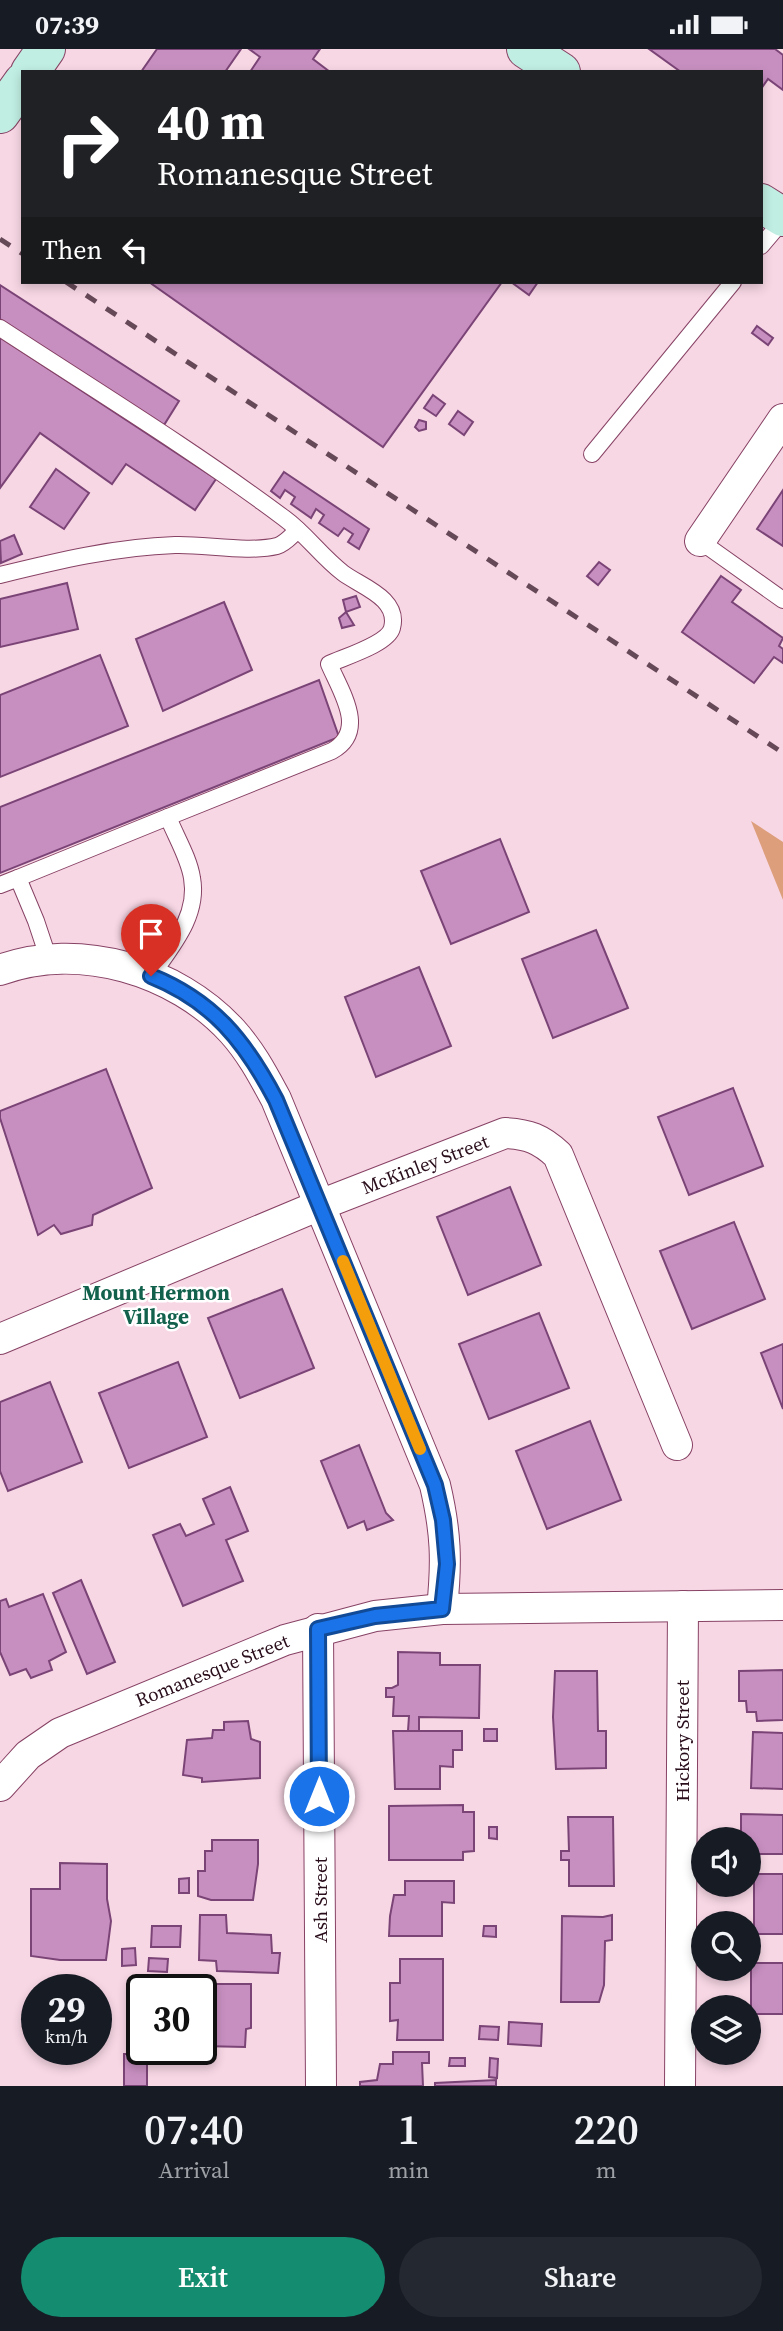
<!DOCTYPE html>
<style>
body{margin:0;font-family:"Source Serif 4",serif;background:#242831;color:#f1f3f6;height:100vh;display:flex;flex-direction:column;font-size:26px;white-space:nowrap}
*{box-sizing:border-box;margin:0}
p{font-size:23px;color:#9ea1a6}
.icon{flex:none;width:38px;height:38px;fill:none;stroke:currentColor;stroke-width:2;stroke-linecap:round;stroke-linejoin:round}
.map{position:relative;height:2037px;overflow:hidden}
.drawer{display:flex;flex-direction:column;background:#171b24;flex:1}
.drawer>*{flex:none}
.guide{position:absolute;left:21px;top:21px;width:742px;height:214px;border-radius:0px;box-shadow:0 4px 10px #0003;background:#202124;color:#fff;overflow:hidden}
.buttons{position:absolute;left:691px;top:1778px;display:grid;gap:14px}
.buttons a{display:grid;place-items:center;width:70px;height:70px;border-radius:50%;background:#171b24;box-shadow:0 4px 10px #0003;font-size:35px}
.speed{position:absolute;left:21px;top:1925px;display:flex;gap:14px;font-size:35px;font-weight:700;text-align:center}
.speed>*{display:grid;place-content:center;width:91px;height:91px;border-radius:50%;background:#171b24;box-shadow:0 4px 10px #0003;line-height:1}
.speed small{font-size:18px;font-weight:400}
.speed .limit{border:4px solid #111;border-radius:10px;background:#fff;color:#111}
.pin{position:absolute;display:grid;place-items:center;width:60px;height:60px;color:#fff;margin:-72px -30px;border-radius:50% 50% 50% 0;rotate:-45deg;box-shadow:0 0 7px #0007}
.pin .icon{rotate:45deg}
.me{position:absolute;width:77px;margin:-38px;rotate:0deg;stroke-linejoin:round;filter:drop-shadow(0 0 5px #0008)}
.turn{display:flex;align-items:center;gap:24px;height:147px;padding:0 21px;font-size:32px}
.turn .icon{width:91px;height:91px;stroke-width:2.5}
.turn b{display:block;font-size:49px;line-height:60px}
.then{display:flex;align-items:center;height:66px;padding:0 21px;background:#0003;gap:14px;font-size:26px}
.eta{display:flex;justify-content:space-evenly;align-items:center;height:119px;text-align:center}
.eta b{font-size:42px;font-weight:600;line-height:49px}
.primary-button{display:flex;gap:14px;margin-top:auto;padding:14px 21px}
.primary-button a{flex:1;height:80px;border-radius:42px;background:#148c6f;color:#fff;font-size:28px;font-weight:600;line-height:80px;text-align:center}
.primary-button a+a{background:#242831;color:#f1f3f6}
.status{display:flex;justify-content:space-between;align-items:center;height:49px;padding:0 35px;background:#171b24;direction:ltr}
.status svg{height:19px;fill:currentColor}
.map>svg:first-child{display:block}
.green{fill:#dd9e7b}
.building{fill:#c78fc0;stroke:#7b4476;stroke-width:2}
.lines{fill:none;stroke-linecap:round;stroke-linejoin:round}
.service-casing{stroke:#874264;stroke-width:18}
.minor-casing{stroke:#874264;stroke-width:32}
.secondary-casing{stroke:#874264;stroke-width:40}
.service{stroke:#fff;stroke-width:16}
.minor{stroke:#fff;stroke-width:30}
.secondary{stroke:#c0eee2;stroke-width:38}
.rail{stroke:#664957;stroke-width:5;stroke-dasharray:12 12;stroke-linecap:butt}
.route-casing{stroke:#114b97;stroke-width:18}
.route{stroke:#1a73e8;stroke-width:12}
.slow{stroke:#f59e0b;stroke-width:12}
.labels{text-anchor:middle;dominant-baseline:central;stroke-width:5;stroke-linejoin:round;paint-order:stroke}
.street-label{font-size:19px;fill:#290d1b;stroke:#fff}
.neighbourhood-label{font-size:21px;font-weight:bold;fill:#12614c;stroke:#fff}
</style>
<div class="status"><b>07:39</b><svg viewBox="0 0 49 12"><path d="M0 12V9h3v3zM5 12V6h3v6zM10 12V3h3v9zM15 12V0h3v12zM26 1h20v11H26zM47 4h2v5h-2z"/></svg></div>
<div class="map">
<svg width="783" height="2037" viewBox="0 0 783 2037">
<rect width="100%" height="100%" fill="#f8d7e5"/>
<polygon class="green" points="751,772 783,793 783,851"/>
<g class="building">
<polygon points="157,0 241,0 225,23 141,23"/>
<polygon points="249,0 320,0 313,10 330,23 250,23 260,8"/>
<polygon points="649,0 775,0 783,6 783,41 768,30 761,40 761,23 681,23"/>
<polygon points="149,233 502,233 383,398"/>
<polygon points="511,233 538,233 529,246"/>
<polygon points="0,236 179,352 164,376 0,270"/>
<polygon points="757,277 773,289 768,296 752,284"/>
<polygon points="0,288 216,430 195,461 126,415 112,435 40,384 0,439"/>
<polygon points="433,346 445,355 436,367 424,359"/>
<polygon points="458,362 473,373 464,386 449,375"/>
<polygon points="419,371 426,373 426,380 419,382 415,378"/>
<polygon points="56,420 89,444 64,480 30,458"/>
<polygon points="284,423 369,480 359,500 348,493 353,485 344,479 338,487 319,474 324,466 316,460 311,469 291,455 295,448 285,441 280,449 271,442"/>
<polygon points="783,441 783,497 757,480"/>
<polygon points="14,486 22,505 1,514 0,492"/>
<polygon points="599,513 610,521 598,536 587,527"/>
<polygon points="721,527 741,541 732,553 783,589 779,597 783,600 783,614 774,608 754,634 682,583"/>
<polygon points="67,534 78,580 0,598 0,550"/>
<polygon points="356,547 360,558 346,563 343,551"/>
<polygon points="224,553 252,621 163,662 136,590"/>
<polygon points="346,563 354,576 342,579 339,569"/>
<polygon points="100,606 128,677 0,728 0,646"/>
<polygon points="319,631 339,688 0,824 0,758"/>
<polygon points="500,790 529,863 451,895 421,822"/>
<polygon points="596,881 628,959 553,989 522,910"/>
<polygon points="419,918 451,997 376,1028 345,948"/>
<polygon points="106,1020 152,1139 93,1166 92,1176 61,1185 54,1176 38,1186 0,1069 0,1062"/>
<polygon points="733,1039 763,1117 689,1146 658,1068"/>
<polygon points="510,1138 541,1216 468,1246 437,1168"/>
<polygon points="734,1173 765,1250 692,1280 660,1202"/>
<polygon points="282,1240 314,1319 240,1349 208,1269"/>
<polygon points="539,1264 569,1339 489,1370 459,1295"/>
<polygon points="783,1295 783,1360 761,1304"/>
<polygon points="178,1313 207,1388 129,1419 99,1344"/>
<polygon points="50,1333 82,1413 8,1442 0,1422 0,1353"/>
<polygon points="590,1372 621,1451 547,1480 516,1402"/>
<polygon points="359,1396 386,1464 393,1471 367,1481 364,1472 348,1479 321,1412"/>
<polygon points="230,1438 248,1482 226,1491 243,1532 183,1557 153,1486 180,1475 186,1487 214,1475 203,1450"/>
<polygon points="81,1531 115,1613 87,1625 53,1544"/>
<polygon points="43,1545 66,1603 49,1612 52,1621 31,1629 26,1620 10,1626 0,1603 0,1552 6,1550 9,1558"/>
<polygon points="398,1603 440,1604 440,1616 480,1616 479,1669 419,1668 419,1682 408,1682 409,1667 393,1667 394,1648 386,1648 386,1639 392,1639 398,1636"/>
<polygon points="783,1621 783,1671 757,1672 756,1663 747,1663 746,1652 739,1652 739,1622"/>
<polygon points="555,1622 597,1622 598,1682 606,1682 606,1719 556,1720 553,1668"/>
<polygon points="248,1672 251,1690 260,1693 260,1729 202,1733 202,1729 183,1726 187,1691 212,1689 213,1681 224,1681 224,1673"/>
<rect x="484" y="1680" width="13" height="12"/>
<polygon points="393,1682 462,1682 462,1701 453,1701 453,1718 440,1717 440,1740 395,1740"/>
<polygon points="753,1683 783,1684 783,1740 751,1739"/>
<polygon points="463,1756 463,1763 474,1763 474,1802 463,1803 463,1811 389,1811 389,1757"/>
<polygon points="741,1765 783,1766 783,1805 750,1805 750,1791 741,1790"/>
<polygon points="568,1768 613,1768 614,1837 569,1837 569,1811 561,1811 561,1802 569,1802"/>
<polygon points="489,1778 497,1778 497,1790 489,1789"/>
<polygon points="212,1791 258,1791 258,1815 253,1851 211,1851 198,1847 198,1822 205,1822 205,1802 212,1802"/>
<polygon points="60,1814 107,1815 107,1850 111,1872 106,1911 60,1911 31,1907 31,1840 60,1840"/>
<rect x="754" y="1825" width="29" height="60"/>
<polygon points="189,1829 189,1844 179,1844 179,1830"/>
<polygon points="405,1832 454,1832 454,1854 442,1853 442,1887 389,1887 390,1867 394,1846 405,1846"/>
<polygon points="200,1866 226,1866 227,1884 271,1886 272,1904 280,1904 278,1924 217,1922 216,1912 199,1911"/>
<polygon points="612,1866 612,1891 605,1892 604,1936 599,1953 561,1953 562,1867 603,1868"/>
<polygon points="152,1877 181,1877 180,1898 151,1898"/>
<polygon points="484,1877 496,1877 496,1888 483,1887"/>
<polygon points="135,1899 136,1916 122,1917 122,1900"/>
<polygon points="149,1909 168,1910 167,1923 148,1922"/>
<polygon points="400,1910 443,1910 443,1991 397,1991 398,1971 390,1972 390,1934 400,1934"/>
<rect x="751" y="1914" width="32" height="51"/>
<polygon points="213,1935 251,1935 251,1979 246,1980 245,1998 201,1997 203,1955 213,1955"/>
<polygon points="509,1973 542,1975 541,1997 508,1995"/>
<polygon points="480,1977 499,1978 498,1991 479,1990"/>
<polygon points="393,2003 429,2003 429,2014 422,2014 423,2037 360,2037 360,2033 377,2031 380,2015 393,2015"/>
<rect x="124" y="2005" width="23" height="32"/>
<polygon points="450,2009 465,2009 465,2017 449,2017"/>
<polygon points="490,2009 498,2010 497,2029 489,2028"/>
<polygon points="496,2031 496,2037 435,2037 435,2034"/>
</g>
<g class="lines">
<g class="service-casing">
<g id="service">
<polyline points="761,197 783,171"/>
<path d="M0 279C95 341 193 401 284 469 306 485 321 507 343 524 360 537 400 549 392 579 388 595 344 608 329 615 341 643 368 682 332 702L168 768"/>
<polyline points="592,405 733,233"/>
<polyline points="700,492 783,551"/>
<path d="M0 526C57 512 115 498 175 496 205 495 248 504 277 497 285 495 292 486 298 481"/>
<path d="M18 829 168 768C176 788 189 809 192 829 199 867 171 898 151 927"/>
<polyline points="0,836 18,829 36,872 49,911"/>
</g>
</g>
<g class="minor-casing">
<g id="minor">
<polyline points="700,492 783,370"/>
<path d="M0 921C79 892 176 921 232 982 251 1003 263 1026 276 1050L435 1436C446 1483 447 1512 442 1560"/>
<path d="M0 1290 320 1156 505 1084C528 1085 541 1090 558 1106L677 1396"/>
<polyline points="318,1580 321,2037"/>
<polyline points="0,1737 28,1706 60,1684 285,1591 375,1567 442,1560 783,1556"/>
<polyline points="680,2037 683,1557"/>
</g>
</g>
<g class="secondary-casing">
<g id="secondary">
<polyline points="526,0 561,23"/>
<polyline points="30,23 46,0"/>
<polyline points="0,65 23,33"/>
<polyline points="761,154 783,168"/>
</g>
</g>
<use href="#service" class="service"/>
<use href="#minor" class="minor"/>
<use href="#secondary" class="secondary"/>
<g class="rail">
<polyline points="0,190 23,205"/>
<polyline points="66,233 783,704"/>
</g>
</g>
<g class="lines">
<g class="route-casing">
<path id="route" d="M151 927C213 952 245 992 276 1051L435 1436 443 1471 447 1515 442 1560 375 1567 318 1580 319 1747"/>
</g>
<use href="#route" class="route"/>
<polyline class="slow" points="343,1212 420,1400"/>
</g>
<g class="labels">
<g class="street-label">
<text transform="translate(425 1115) rotate(-21)">McKinley Street</text>
<text transform="translate(212 1621) rotate(-22)">Romanesque Street</text>
<text transform="translate(682 1692) rotate(-90)">Hickory Street</text>
<text transform="translate(320 1851) rotate(-90)">Ash Street</text>
</g>
<g class="neighbourhood-label">
<text x="156" y="1243">Mount Hermon<tspan x="156" dy="24">Village</tspan></text>
</g>
</g>
</svg>
<div class="buttons">
<a><svg class="icon" aria-label="sound" viewBox="0 0 24 24"><path d="M4 9h4l5-4v14l-5-4H4zM17 9q2 3 0 6"/></svg></a>
<a><svg class="icon" aria-label="search" viewBox="0 0 24 24"><circle cx="10" cy="10" r="6"/><path d="M15 15l6 6"/></svg></a>
<a><svg class="icon" aria-label="layers" viewBox="0 0 24 24"><path d="M12 4l9 5-9 5-9-5zM3 14l9 5 9-5"/></svg></a>
</div>
<div class="speed"><div>29<small>km/h</small></div><div class="limit">30</div></div>
<div class="pin" style="left:151px;top:927px;background:#d93025"><svg class="icon" aria-label="arrive" viewBox="0 0 24 24"><path d="M6 21V4h12l-3 4 3 4H6"/></svg></div>
<svg class="me" style="left:319px;top:1747px" viewBox="-20 -20 40 40"><circle r="17" fill="#1a73e8" stroke="#fff" stroke-width="3"/><path d="M0-11L8 9 0 5-8 9z" fill="#fff"/></svg>
<div class="guide">
<div class="turn"><svg class="icon" aria-label="right" viewBox="0 0 24 24"><path d="M7 20v-9h11M14 6l5 5-5 5"/></svg><div><b>40 m</b>Romanesque Street</div></div>
<div class="then">Then<svg class="icon" aria-label="left" viewBox="0 0 24 24"><path d="M17 20v-9H6M10 6l-5 5 5 5"/></svg></div>
</div>
</div>
<section class="drawer">
<div class="eta">
<div><b>07:40</b><p>Arrival</p></div>
<div><b>1</b><p>min</p></div>
<div><b>220</b><p>m</p></div>
</div>
<div class="primary-button"><a>Exit</a><a>Share</a></div>
</section>
